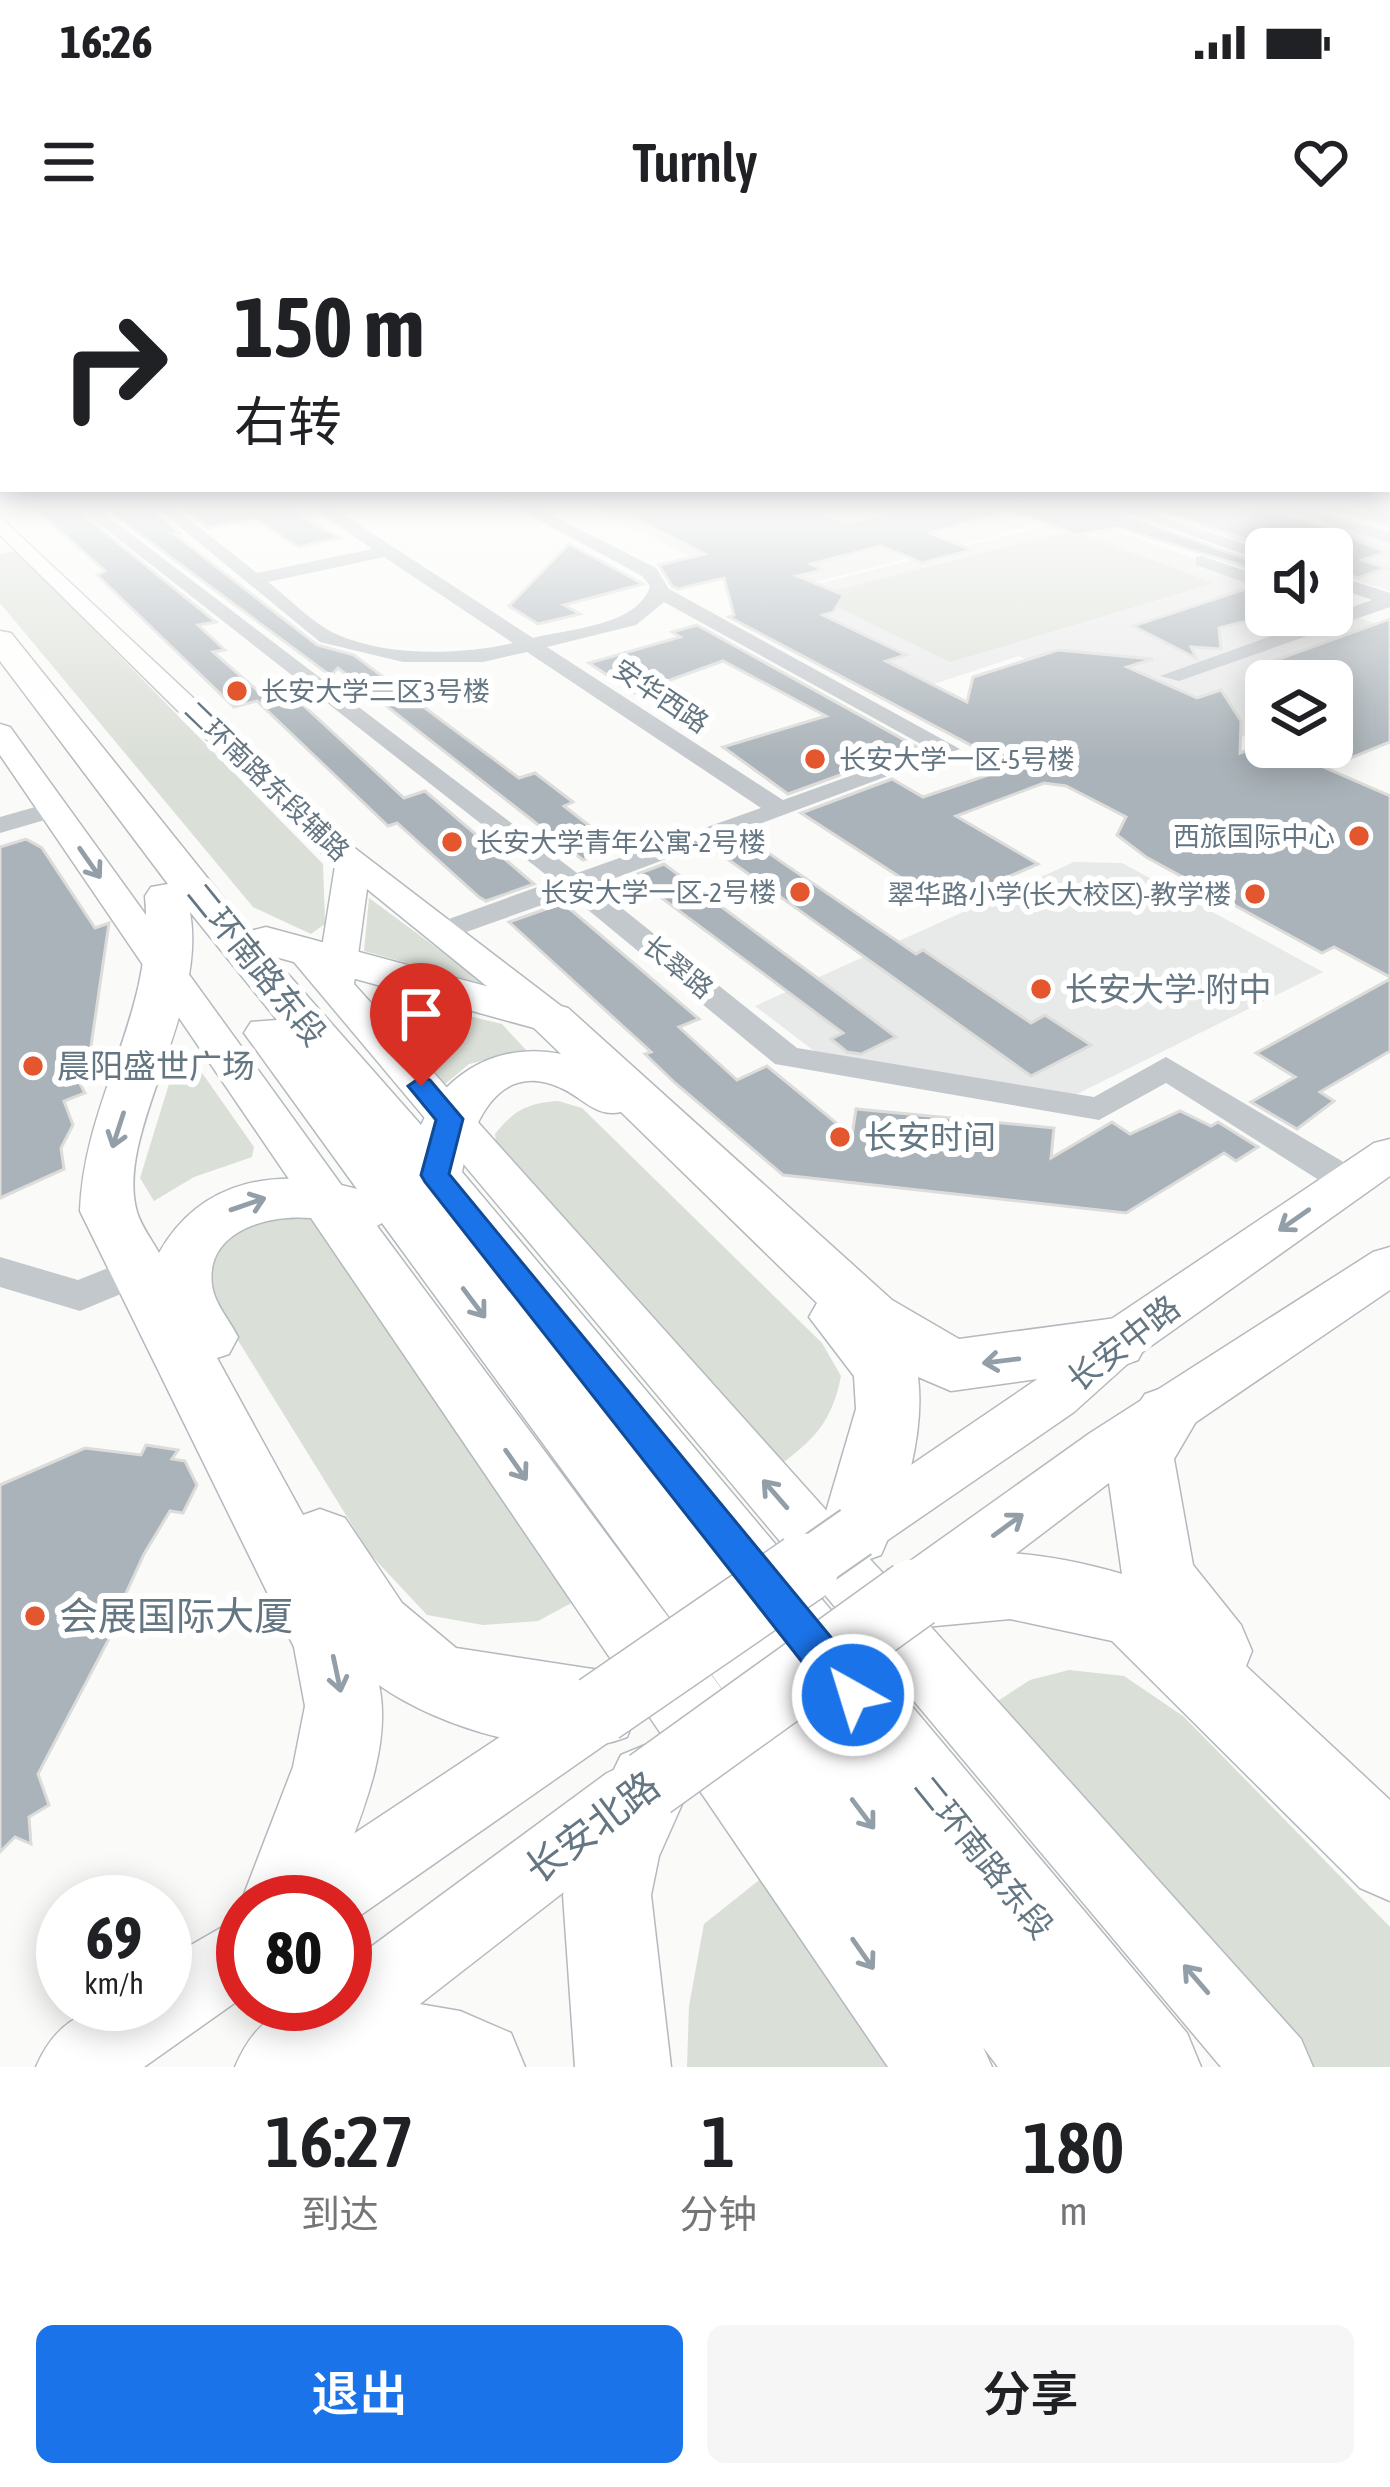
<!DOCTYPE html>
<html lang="zh">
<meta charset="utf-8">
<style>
body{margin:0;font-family:"Asap Condensed","Noto Sans SC",sans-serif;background:#f6f6f6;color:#202124;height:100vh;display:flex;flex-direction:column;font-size:45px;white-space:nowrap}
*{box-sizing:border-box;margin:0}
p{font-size:39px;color:#757577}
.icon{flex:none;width:66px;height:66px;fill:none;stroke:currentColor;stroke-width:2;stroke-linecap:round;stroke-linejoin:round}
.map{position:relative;height:1827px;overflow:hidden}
.sheet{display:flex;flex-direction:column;background:#fff;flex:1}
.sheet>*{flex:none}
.guide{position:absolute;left:0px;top:0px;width:1392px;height:252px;box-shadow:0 6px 30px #0003;background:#fff;color:#202124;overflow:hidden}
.controls{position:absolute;left:1245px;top:288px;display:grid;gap:24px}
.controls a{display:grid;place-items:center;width:108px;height:108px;border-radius:18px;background:#fff;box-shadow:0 6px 30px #0003;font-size:60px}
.speed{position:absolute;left:36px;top:1635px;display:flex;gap:24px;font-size:60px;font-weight:700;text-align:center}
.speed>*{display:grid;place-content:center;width:156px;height:156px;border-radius:50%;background:#fff;box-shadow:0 6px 30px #0003;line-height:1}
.speed small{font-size:30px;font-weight:400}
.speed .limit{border:18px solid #d22;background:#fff;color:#111}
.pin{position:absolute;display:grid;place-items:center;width:102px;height:102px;color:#fff;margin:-123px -51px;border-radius:50% 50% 50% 0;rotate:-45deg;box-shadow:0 0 12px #0007}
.pin .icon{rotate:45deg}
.me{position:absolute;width:132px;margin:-66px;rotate:321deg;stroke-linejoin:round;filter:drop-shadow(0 0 9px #0008)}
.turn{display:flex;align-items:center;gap:42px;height:252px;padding:0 36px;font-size:54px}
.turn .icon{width:156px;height:156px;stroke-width:2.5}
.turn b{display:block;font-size:84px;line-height:102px}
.eta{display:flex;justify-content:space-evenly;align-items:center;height:204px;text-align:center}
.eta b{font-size:72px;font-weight:600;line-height:84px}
.action{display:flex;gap:24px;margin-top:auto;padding:24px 36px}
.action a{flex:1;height:138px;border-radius:18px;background:#1a73e8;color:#fff;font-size:48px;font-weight:600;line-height:138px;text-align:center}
.action a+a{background:#f6f6f6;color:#202124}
.status{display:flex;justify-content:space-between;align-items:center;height:84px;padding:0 60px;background:#fff;direction:ltr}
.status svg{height:33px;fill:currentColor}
header{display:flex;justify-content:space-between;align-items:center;height:156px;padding:0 36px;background:#fff;font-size:54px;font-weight:600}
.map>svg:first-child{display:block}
.built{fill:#e8e9e9}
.green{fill:#dadfd7}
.building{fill:#aab3b9;stroke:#dcdcda;stroke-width:3}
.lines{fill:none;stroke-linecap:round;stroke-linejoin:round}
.major-casing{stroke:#b5babe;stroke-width:3}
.highway-casing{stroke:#b4b9bd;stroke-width:3}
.minor{fill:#c3c8cc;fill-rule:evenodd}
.major{fill:#fff;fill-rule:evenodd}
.highway{fill:#fff;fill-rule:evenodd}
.major-bridge-far1-casing{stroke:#b5babe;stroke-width:56;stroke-linecap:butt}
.major-bridge-casing{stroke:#b5babe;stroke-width:72;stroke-linecap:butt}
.major-bridge-far1{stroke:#fff;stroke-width:52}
.major-bridge{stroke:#fff;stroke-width:69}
.oneway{stroke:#939fa8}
.route{fill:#1a73e8;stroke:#114b97;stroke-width:3}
.poi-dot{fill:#e4572e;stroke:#fff;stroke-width:4.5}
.labels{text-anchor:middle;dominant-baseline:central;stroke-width:12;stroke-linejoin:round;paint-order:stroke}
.far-poi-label{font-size:27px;fill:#657683;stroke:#fff;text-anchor:start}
.far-street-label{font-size:27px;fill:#657683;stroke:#fff}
.street-label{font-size:33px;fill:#657683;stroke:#fff}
.poi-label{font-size:33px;fill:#657683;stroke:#fff;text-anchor:start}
.near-poi-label{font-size:39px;fill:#657683;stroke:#fff;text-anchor:start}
.near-street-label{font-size:39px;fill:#657683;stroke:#fff}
</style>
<div class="status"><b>16:26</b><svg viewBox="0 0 49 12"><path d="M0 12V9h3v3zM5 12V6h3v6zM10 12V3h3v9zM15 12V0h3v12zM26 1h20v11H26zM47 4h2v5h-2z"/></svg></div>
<header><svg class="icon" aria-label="menu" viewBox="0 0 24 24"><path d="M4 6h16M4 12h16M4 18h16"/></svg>Turnly<svg class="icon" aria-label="heart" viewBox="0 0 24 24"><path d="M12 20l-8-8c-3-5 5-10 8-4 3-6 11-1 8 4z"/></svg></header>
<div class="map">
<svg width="1390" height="1827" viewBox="0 0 1390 1827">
<rect width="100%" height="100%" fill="#fafaf8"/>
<g class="built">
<polygon points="589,265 965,265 1027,287 766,355"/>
<polygon points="1131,265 1390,265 1390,351 1332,332 1332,309 1266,310"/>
<polygon points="1079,277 1266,344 1266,375 1332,375 1332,368 1390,389 1332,441 1266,441 1266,487 1216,507 1019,416 925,447 755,360"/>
<polygon points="1074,622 1122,623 1323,732 1069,858 826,820 755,766"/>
</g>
<g class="green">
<polygon points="1071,290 1214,343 950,422 815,356"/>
<polygon points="17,311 323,624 325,684 311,694 253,667 0,363 0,314"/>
<polygon points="369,658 487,745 364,711"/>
<polygon points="386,756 502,784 526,810 469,824 444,845 368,762"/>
<polygon points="188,813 254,907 252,917 194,937 154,961 140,938 177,818"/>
<path d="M558 861 582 868 822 1103 841 1136C832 1182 814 1200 777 1227L497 916 495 894C514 870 528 863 558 861Z"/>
<polygon points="306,971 577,1360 538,1381 483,1385 427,1375 370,1314 200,1039 234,983"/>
<polygon points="1069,1430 1124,1436 1183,1476 1390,1687 1390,1827 1302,1827 987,1468 1030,1440"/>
<polygon points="763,1637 893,1827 687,1827 689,1766 704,1684"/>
</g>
<g class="building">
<polygon points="31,265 71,265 216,382 198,385 225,410 213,412 266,458 289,452 404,558 425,551 534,644 486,661 479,657 397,583 388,586 257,461 234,467 97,335 105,331"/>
<polygon points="100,265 149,265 180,293 174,294 317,405 354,415 519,538 535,533 573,562 564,566 618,608 583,620 338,428 331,436"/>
<polygon points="178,265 282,265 340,298 298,307 255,279 207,288"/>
<polygon points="609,265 795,265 847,283 931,265 1099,265 1266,326 1266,333 1119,288 1076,295 1011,270 930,293 972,310 922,323 881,306 811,324 823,330 797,336 844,355 833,372 823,375 906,415 886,421 967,462 973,437 1058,410 1153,419 1127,427 1197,458 1221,450 1241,481 1240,513 1256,507 1332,507 1332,479 1343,475 1332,470 1332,441 1286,441 1254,428 1390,379 1390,502 1326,528 1390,556 1390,737 1334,707 1322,713 1146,617 1117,595 1126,577 1066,546 1044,543 956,576 1038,624 943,665 801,573 892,539 923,557 1012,527 729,377 734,375 724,338 678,349 672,346 659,325 705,314"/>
<polygon points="1141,265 1266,265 1387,312 1362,320 1386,328 1358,338 1332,330 1332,309 1289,309 1266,302 1266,306"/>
<polygon points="1312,265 1390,265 1390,283 1383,285"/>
<polygon points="569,304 643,344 564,365 580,374 538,384 509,366"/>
<polygon points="1248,348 1266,354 1266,390 1243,382 1219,388 1221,409 1191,407 1196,418 1133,386"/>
<polygon points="697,385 917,507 788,554 723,507 826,476 723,421 634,453 589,423 680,397 672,392"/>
<polygon points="26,599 42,608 95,688 109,683 86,840 79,842 85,853 64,861 73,885 61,908 64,929 0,958 0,607"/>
<polygon points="751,601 916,714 923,710 1031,783 1045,775 1091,805 1031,836 719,613"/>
<polygon points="664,624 836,752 896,797 861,814 847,812 831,799 843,793 632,636"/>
<polygon points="563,663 699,779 679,787 737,840 767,826 852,896 856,869 1054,888 1051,918 1112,882 1130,894 1180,871 1211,886 1218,882 1258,907 1236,921 1224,913 1126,973 783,935 675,843 645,814 651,812 509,682"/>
<polygon points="1390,739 1390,811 1320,852 1334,861 1297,889 1251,862 1295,837 1256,813"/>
<polygon points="146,1205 178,1210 172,1219 185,1221 197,1245 183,1273 170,1271 144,1314 116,1375 122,1374 38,1534 49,1565 29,1577 31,1604 15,1597 0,1612 0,1245 85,1208 141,1215"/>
</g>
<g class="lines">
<g class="major-casing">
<g id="major">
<polygon points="0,277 348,603 565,769 571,778 565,787 537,787 367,649 354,744 833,1278 1036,1140 1098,1088 1374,903 1390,899 1390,936 1134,1118 1074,1172 866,1315 893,1344 899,1329 1090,1193 1373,1012 1390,1007 1390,1050 1130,1227 943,1369 922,1377 1301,1799 1313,1827 1221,1827 294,722 288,714 294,706 322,708 335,626 0,295"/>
<polygon points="0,484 10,487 342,946 349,958 342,970 326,975 310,970 0,515"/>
<polygon points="597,1438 620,1448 630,1471 620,1494 345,1686 345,1662 279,1662 290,1636 574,1448"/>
<path d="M631 1522 655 1533 666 1557 655 1581 339 1827H235C259 1771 289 1764 345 1764V1726L607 1533Z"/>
<path d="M243 1675V1757L144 1827H36C62 1766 106 1764 165 1764V1720Z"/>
</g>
</g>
<g class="highway-casing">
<g id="highway">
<path d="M0 391 11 393 250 691 266 687 568 768 892 1060 959 1099 1116 1078 1138 1086 1147 1103 1138 1120 1116 1128 951 1151 918 1137C925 1193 904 1264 881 1315L856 1324 831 1315 820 1292 856 1169 854 1136 809 1077 817 1063 621 872C596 878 582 857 561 848 498 819 472 884 462 932L1187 1793 1201 1827H998L983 1807 992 1827H888L685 1529 691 1544 659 1616 651 1655 671 1827H575L563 1655 575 1609 621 1515 650 1503 674 1513 630 1448 638 1469 627 1497C559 1525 437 1487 379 1445 394 1515 351 1596 329 1662H243V1666L241 1662 293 1527 305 1466 294 1407 80 971C84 857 156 773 145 656L151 647 168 644 0 421ZM190 672 277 780 251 782 244 793 357 949C281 927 202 937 159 1013 152 1000 141 986 137 972 114 894 208 772 190 672ZM272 716 534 788 561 814C501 802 447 830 421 885ZM311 978 625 1440 599 1430 456 1408 402 1363 345 1278 320 1269 303 1275 217 1118 229 1114 238 1097C230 1081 214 1063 212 1045 205 990 270 974 311 978ZM382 983 750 1487 377 986Z"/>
<path d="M1168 1146 1191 1154 1201 1173 1174 1219 1193 1325 1241 1385 1252 1411 1246 1426 1390 1560V1661L1360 1648 1112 1401 1010 1379 914 1388 888 1378 877 1354 888 1330C963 1301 1046 1312 1122 1334L1105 1215 1145 1154Z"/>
<polygon points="419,1764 460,1771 511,1793 525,1827 263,1827 277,1793 311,1779"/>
</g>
</g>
<g class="minor">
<path d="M75 265H93L577 633 761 568 527 412 483 422H403L320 402 153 265H171L257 333 372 309 318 271 332 267 533 398C568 389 638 386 650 346L642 336 511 265H532L656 328 669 349 960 509 594 646 797 808 1094 857 1166 817 1362 933 1367 942 1362 951H1336L1166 843 1099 880 775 824 570 655 455 696H435L430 690 435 684 554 641ZM384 317 513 403C459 415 387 417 336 394 312 383 289 358 268 342ZM664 362 928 508 783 560 547 407 636 385Z"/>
<polygon points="1103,265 1127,265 1266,311 1266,322"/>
<polygon points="1270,265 1296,265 1390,292 1390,303"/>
<polygon points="1202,316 1266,338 1266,350 1196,325 1196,317"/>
<polygon points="1332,334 1390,353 1390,367 1179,441 1160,436 1372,360 1332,346"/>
<polygon points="53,562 66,570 62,575 0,593 0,577"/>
<polygon points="138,1016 152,1021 158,1031 152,1041 80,1071 0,1047 0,1017 78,1040"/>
</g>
<use href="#major" class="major"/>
<use href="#highway" class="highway"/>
<g class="major-bridge-far1-casing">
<polyline id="major-bridge-far1" points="800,1331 856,1292"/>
</g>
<g class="major-bridge-casing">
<g id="major-bridge">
<polyline points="599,1469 804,1328"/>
<polyline points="650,1544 914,1354"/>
</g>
</g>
<use href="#major-bridge-far1" class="major-bridge-far1"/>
<use href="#major-bridge" class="major-bridge"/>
</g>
<defs><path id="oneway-shaft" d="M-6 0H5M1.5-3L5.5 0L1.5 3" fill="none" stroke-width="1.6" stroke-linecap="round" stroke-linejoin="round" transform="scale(3)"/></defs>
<g class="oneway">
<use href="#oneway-shaft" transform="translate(90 623) rotate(55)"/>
<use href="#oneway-shaft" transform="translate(118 890) rotate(108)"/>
<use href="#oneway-shaft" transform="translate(248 964) rotate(-19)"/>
<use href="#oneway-shaft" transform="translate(1294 980) rotate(145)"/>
<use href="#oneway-shaft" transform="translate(474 1063) rotate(53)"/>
<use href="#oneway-shaft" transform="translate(1001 1121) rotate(173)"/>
<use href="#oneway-shaft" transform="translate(516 1225) rotate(55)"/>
<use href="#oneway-shaft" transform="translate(775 1254) rotate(-131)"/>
<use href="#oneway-shaft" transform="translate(1008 1285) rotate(-36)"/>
<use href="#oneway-shaft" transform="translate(337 1434) rotate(78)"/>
<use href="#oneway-shaft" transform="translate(863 1574) rotate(53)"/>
<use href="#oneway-shaft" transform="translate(863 1714) rotate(55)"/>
<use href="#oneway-shaft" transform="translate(1196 1739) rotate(-131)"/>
</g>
<linearGradient id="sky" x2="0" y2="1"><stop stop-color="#96bcdc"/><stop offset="0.51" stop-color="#fdfdfc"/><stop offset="1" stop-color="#fdfdfc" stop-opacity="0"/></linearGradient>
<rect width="1390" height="521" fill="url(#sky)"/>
<polygon class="route" points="421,837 430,840 463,879 449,934 867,1441 873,1455 867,1469 853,1475 839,1469 425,942 421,935 436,880 408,846"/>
<g class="poi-dot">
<circle cx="237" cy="451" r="12"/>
<circle cx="815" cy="519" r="12"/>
<circle cx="1359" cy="596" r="12"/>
<circle cx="452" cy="602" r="12"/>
<circle cx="800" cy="652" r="12"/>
<circle cx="1255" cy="654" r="12"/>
<circle cx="1041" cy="749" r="12"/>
<circle cx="33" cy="826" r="12"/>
<circle cx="840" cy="897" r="12"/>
<circle cx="35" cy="1376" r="12"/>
</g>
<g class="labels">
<g class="far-poi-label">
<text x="261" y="451">长安大学二区3号楼</text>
<text x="839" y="519">长安大学一区-5号楼</text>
<text x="1335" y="596" text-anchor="end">西旅国际中心</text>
<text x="476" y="602">长安大学青年公寓-2号楼</text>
<text x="776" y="652" text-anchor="end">长安大学一区-2号楼</text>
<text x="1231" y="654" text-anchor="end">翠华路小学(长大校区)-教学楼</text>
</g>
<g class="far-street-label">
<text transform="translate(661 456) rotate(34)">安华西路</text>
<text transform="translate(267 541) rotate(44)">二环南路东段辅路</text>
<text transform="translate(678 727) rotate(39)">长翠路</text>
</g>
<g class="street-label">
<text transform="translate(257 724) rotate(51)">二环南路东段</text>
<text transform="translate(1123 1103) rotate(-38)">长安中路</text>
<text transform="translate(984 1617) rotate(51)">二环南路东段</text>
</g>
<g class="poi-label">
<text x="1065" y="749">长安大学-附中</text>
<text x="57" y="826">晨阳盛世广场</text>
<text x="864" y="897">长安时间</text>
</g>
<g class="near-poi-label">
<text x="59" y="1376">会展国际大厦</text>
</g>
<g class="near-street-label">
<text transform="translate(592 1587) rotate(-37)">长安北路</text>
</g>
</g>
</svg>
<div class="controls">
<a><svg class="icon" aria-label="sound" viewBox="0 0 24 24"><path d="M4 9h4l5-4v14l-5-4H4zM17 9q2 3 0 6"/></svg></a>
<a><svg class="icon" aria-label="layers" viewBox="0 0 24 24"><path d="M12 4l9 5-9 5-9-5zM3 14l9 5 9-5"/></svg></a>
</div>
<div class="speed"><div>69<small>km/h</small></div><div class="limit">80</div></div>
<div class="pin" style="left:421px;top:846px;background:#d93025"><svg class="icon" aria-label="arrive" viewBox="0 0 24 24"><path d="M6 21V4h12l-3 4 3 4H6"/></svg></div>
<svg class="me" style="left:853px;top:1455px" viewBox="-20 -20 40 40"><circle r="17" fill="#1a73e8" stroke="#fff" stroke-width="3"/><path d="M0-11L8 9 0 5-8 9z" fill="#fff"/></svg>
<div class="guide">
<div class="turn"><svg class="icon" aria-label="right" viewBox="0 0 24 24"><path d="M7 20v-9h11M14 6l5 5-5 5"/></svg><div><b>150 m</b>右转</div></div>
</div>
</div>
<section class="sheet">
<div class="eta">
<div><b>16:27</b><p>到达</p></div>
<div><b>1</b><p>分钟</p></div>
<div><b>180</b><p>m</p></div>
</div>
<div class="action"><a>退出</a><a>分享</a></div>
</section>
